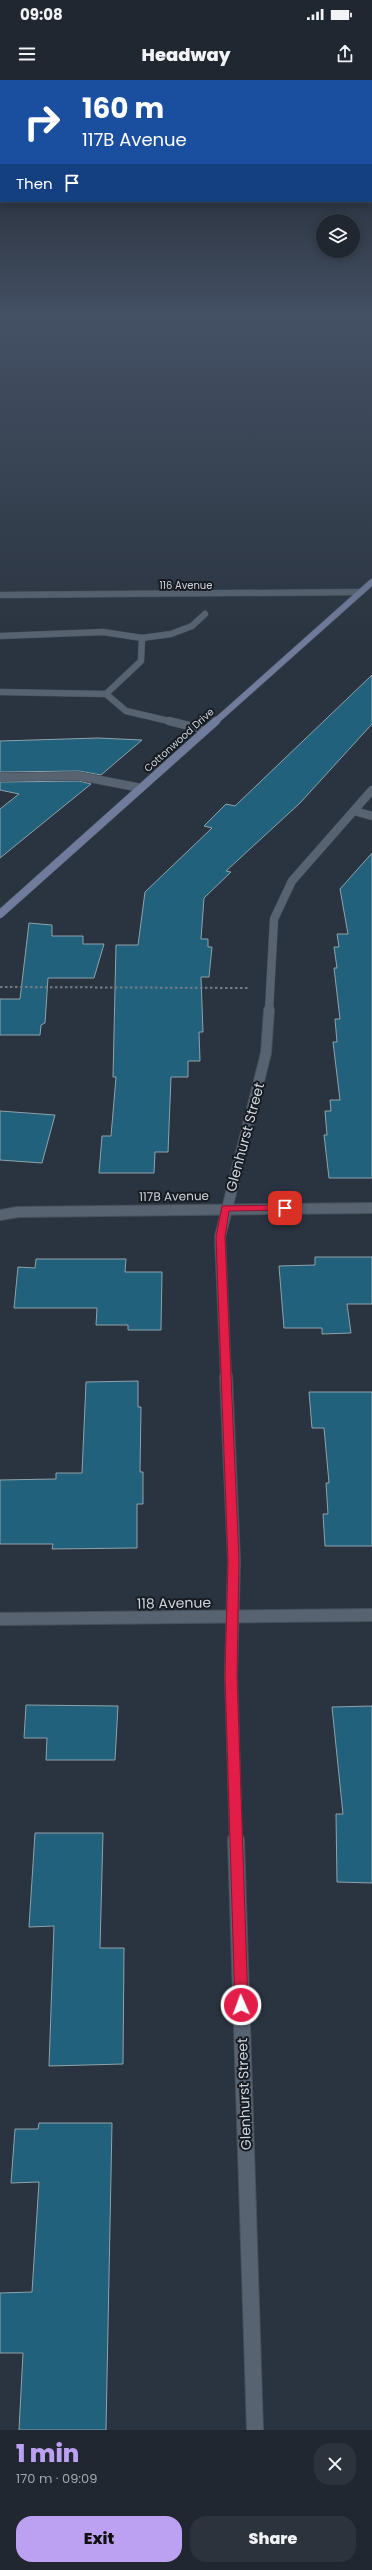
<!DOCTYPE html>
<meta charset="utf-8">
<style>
body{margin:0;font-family:Poppins,sans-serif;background:#2d333c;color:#f1f3f6;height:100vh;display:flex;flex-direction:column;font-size:15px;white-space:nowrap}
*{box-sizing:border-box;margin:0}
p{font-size:13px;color:#a2a5ab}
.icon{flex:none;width:22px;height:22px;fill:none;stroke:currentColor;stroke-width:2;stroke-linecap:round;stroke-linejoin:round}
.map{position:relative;height:2350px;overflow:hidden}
.panel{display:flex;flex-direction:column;background:#202730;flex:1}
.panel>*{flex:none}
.guide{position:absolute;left:0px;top:0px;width:372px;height:122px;box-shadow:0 2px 10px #0003,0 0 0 1px #3d444c;background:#1a4fa0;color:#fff;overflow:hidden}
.tools{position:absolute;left:316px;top:134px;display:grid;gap:8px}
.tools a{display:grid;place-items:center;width:44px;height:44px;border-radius:50%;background:#202730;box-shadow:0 2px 10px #0003,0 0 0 1px #3d444c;font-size:20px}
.pin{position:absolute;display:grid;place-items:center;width:34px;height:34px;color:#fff;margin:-17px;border-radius:8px;box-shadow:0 2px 6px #0006}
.me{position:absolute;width:44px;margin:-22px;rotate:358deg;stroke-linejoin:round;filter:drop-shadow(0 0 3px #0008)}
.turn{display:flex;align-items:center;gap:14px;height:84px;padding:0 16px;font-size:18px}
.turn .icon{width:52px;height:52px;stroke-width:2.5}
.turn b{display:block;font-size:28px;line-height:34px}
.then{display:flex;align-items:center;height:38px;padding:0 16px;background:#0003;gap:8px;font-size:15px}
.round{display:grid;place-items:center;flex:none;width:42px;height:42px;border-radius:16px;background:#2d333c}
.headline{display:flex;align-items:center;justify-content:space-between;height:68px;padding:0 16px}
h1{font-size:24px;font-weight:800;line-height:30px;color:#bca0f2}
.cta{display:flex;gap:8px;margin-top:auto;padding:8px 16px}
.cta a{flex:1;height:46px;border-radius:16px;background:#bca0f2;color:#111;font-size:16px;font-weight:800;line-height:46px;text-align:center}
.cta a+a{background:#2d333c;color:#f1f3f6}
.status{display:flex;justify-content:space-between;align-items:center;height:28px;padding:0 20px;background:#202730;direction:ltr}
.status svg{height:11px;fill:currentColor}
header{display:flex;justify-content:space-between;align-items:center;height:52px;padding:0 16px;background:#202730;font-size:18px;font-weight:800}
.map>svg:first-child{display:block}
.building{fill:#21617b;stroke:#8fa2ac}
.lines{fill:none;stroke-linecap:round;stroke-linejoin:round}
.lane-far1-casing{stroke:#47505a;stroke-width:7}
.lane-casing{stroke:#47505a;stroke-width:9}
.street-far4-casing{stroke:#47505a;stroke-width:7}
.street-far3-casing{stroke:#47505a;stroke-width:9}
.street-far2-casing{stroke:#47505a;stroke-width:12}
.street-far1-casing{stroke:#47505a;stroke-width:14}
.street-casing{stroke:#47505a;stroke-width:18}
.secondary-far1-casing{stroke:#47505a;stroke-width:7}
.secondary-casing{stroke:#47505a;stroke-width:9}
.path{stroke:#747d87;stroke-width:2;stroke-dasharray:2.5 2.5;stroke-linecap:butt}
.lane-far1{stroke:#586371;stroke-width:6}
.lane{stroke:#586371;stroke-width:8}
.street-far4{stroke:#586371;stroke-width:6}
.street-far3{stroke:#586371;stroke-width:8}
.street-far2{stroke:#586371;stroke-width:10}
.street-far1{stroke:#586371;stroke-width:12}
.street{stroke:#586371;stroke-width:16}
.secondary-far1{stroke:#717c9c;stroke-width:6}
.secondary{stroke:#717c9c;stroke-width:8}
.route{fill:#e11d48;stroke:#92132f}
.labels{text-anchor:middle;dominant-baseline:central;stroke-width:4;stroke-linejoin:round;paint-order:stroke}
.far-street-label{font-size:10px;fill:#ced5dd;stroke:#171b21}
.street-label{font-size:12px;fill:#ced5dd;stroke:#171b21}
.near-street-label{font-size:14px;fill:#ced5dd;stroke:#171b21}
</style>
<div class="status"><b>09:08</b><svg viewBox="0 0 49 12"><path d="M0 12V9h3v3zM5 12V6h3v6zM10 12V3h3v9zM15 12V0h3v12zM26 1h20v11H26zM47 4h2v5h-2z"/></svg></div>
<header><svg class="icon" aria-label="menu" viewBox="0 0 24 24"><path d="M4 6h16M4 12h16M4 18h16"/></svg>Headway<svg class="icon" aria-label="share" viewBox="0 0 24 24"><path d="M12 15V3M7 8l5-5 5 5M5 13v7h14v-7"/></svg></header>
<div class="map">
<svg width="372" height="2350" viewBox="0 0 372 2350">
<rect width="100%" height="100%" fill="#2a3440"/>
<g class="building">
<polygon points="372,595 372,644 300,723 226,791 231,792 204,818 201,859 208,859 208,867 212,867 209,897 201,897 203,952 199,952 200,981 188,981 188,997 171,997 168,1072 155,1072 154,1093 99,1093 102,1056 111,1056 116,997 113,997 116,865 138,865 145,812 212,748 204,746 226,724 235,726"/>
<polygon points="98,658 142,660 101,695 79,691 0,692 0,661"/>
<polygon points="79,701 91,704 0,778 0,729 19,714 0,710 0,702"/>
<polygon points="372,773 372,1098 329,1098 324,1055 327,1055 325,1031 331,1031 330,1020 340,1020 333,962 337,962 335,939 340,939 334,888 337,888 334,867 339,867 337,854 348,854 340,809"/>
<polygon points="29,843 52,845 52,856 83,856 83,864 104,864 94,898 48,898 45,943 41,945 40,955 0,955 0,919 20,919"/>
<polygon points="0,1031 55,1035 42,1083 0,1080"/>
<polygon points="315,1177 372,1177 372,1224 347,1224 351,1253 322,1254 322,1248 284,1248 279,1186 315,1185"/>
<polygon points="36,1179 126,1179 125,1192 162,1192 161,1250 128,1250 128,1245 96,1245 97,1228 14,1228 18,1187 35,1188"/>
<polygon points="138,1301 138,1327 141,1327 140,1392 143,1392 143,1424 137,1424 137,1468 52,1469 53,1464 0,1464 0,1400 56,1399 56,1393 82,1393 86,1302"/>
<polygon points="309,1312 372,1312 372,1466 325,1466 323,1434 328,1434 326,1403 329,1403 324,1348 312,1348"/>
<polygon points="26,1625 118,1626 115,1680 46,1680 47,1658 24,1658"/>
<polygon points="372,1626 372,1803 337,1802 336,1734 343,1734 332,1627"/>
<polygon points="35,1753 103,1753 100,1868 124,1868 123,1984 49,1986 54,1846 29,1847"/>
<polygon points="39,2043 112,2043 106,2350 19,2350 23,2273 0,2273 0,2213 32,2212 39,2102 11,2103 15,2049 38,2049"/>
</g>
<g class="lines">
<g class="lane-far1-casing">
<g id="lane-far1">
<polyline points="0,556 103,552 142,558 171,554 192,546 205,534"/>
<polyline points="0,612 106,614 126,631 173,642"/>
<polyline points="106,614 141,581 142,558"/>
</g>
</g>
<g class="lane-casing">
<g id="lane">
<polyline points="169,641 205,650"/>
<polyline points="0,697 79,696 141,708"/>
</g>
</g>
<g class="street-far4-casing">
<polyline id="street-far4" points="0,515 361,512"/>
</g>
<g class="street-far3-casing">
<g id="street-far3">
<polyline points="354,731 372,736"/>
<polyline points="269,931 274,839 292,801 372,710"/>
</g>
</g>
<g class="street-far2-casing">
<g id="street-far2">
<polyline points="0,1135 18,1132 372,1128"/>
<polyline points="226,1297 220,1157 266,973 269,930"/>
</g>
</g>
<g class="street-far1-casing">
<g id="street-far1">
<polyline points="226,1296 234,1481 231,1595 236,1761"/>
<polyline points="0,1539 372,1535"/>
</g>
</g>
<g class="street-casing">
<polyline id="street" points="236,1760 255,2350"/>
</g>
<g class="secondary-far1-casing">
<polyline id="secondary-far1" points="215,642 372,502"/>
</g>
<g class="secondary-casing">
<polyline id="secondary" points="0,834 216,641"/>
</g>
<polyline class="path" points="0,907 249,908"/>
<use href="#lane-far1" class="lane-far1"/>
<use href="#lane" class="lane"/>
<use href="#street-far4" class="street-far4"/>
<use href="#street-far3" class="street-far3"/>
<use href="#street-far2" class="street-far2"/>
<use href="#street-far1" class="street-far1"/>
<use href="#street" class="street"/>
<use href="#secondary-far1" class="secondary-far1"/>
<use href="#secondary" class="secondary"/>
</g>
<linearGradient id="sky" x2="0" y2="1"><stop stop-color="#171d23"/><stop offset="0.42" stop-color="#445064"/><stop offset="1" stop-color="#445064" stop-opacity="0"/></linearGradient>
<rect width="372" height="564" fill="url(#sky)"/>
<polygon class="route" points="285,1125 290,1128 288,1130 229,1131 225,1157 239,1481 237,1595 248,1925 246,1930 241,1932 237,1930 235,1925 225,1595 228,1481 216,1157 222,1126"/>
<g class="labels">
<g class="far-street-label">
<text x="186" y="505">116 Avenue</text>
<text transform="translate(179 660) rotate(-42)">Cottonwood Drive</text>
</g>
<g class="street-label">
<text transform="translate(174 1116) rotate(-1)">117B Avenue</text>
</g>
<g class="near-street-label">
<text transform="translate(245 1057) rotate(-75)">Glenhurst Street</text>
<text transform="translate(174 1523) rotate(-1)">118 Avenue</text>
<text transform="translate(244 2014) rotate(-92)">Glenhurst Street</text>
</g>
</g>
</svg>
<div class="tools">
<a><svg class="icon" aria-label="layers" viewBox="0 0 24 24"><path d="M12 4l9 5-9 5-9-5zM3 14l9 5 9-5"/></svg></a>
</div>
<div class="pin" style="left:285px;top:1128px;background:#d93025"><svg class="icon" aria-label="arrive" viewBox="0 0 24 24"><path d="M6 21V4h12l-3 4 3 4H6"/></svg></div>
<svg class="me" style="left:241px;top:1925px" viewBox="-20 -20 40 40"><circle r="17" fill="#e11d48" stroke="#fff" stroke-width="3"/><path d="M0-11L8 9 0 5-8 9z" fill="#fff"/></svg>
<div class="guide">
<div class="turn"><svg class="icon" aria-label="right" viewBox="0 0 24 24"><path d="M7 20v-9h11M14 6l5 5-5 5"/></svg><div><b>160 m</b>117B Avenue</div></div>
<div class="then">Then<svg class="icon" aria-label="arrive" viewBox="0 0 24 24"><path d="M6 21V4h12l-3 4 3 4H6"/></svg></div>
</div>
</div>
<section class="panel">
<div class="headline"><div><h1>1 min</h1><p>170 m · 09:09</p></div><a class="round"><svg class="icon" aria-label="close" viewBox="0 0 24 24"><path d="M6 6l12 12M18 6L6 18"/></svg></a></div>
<div class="cta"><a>Exit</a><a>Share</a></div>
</section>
